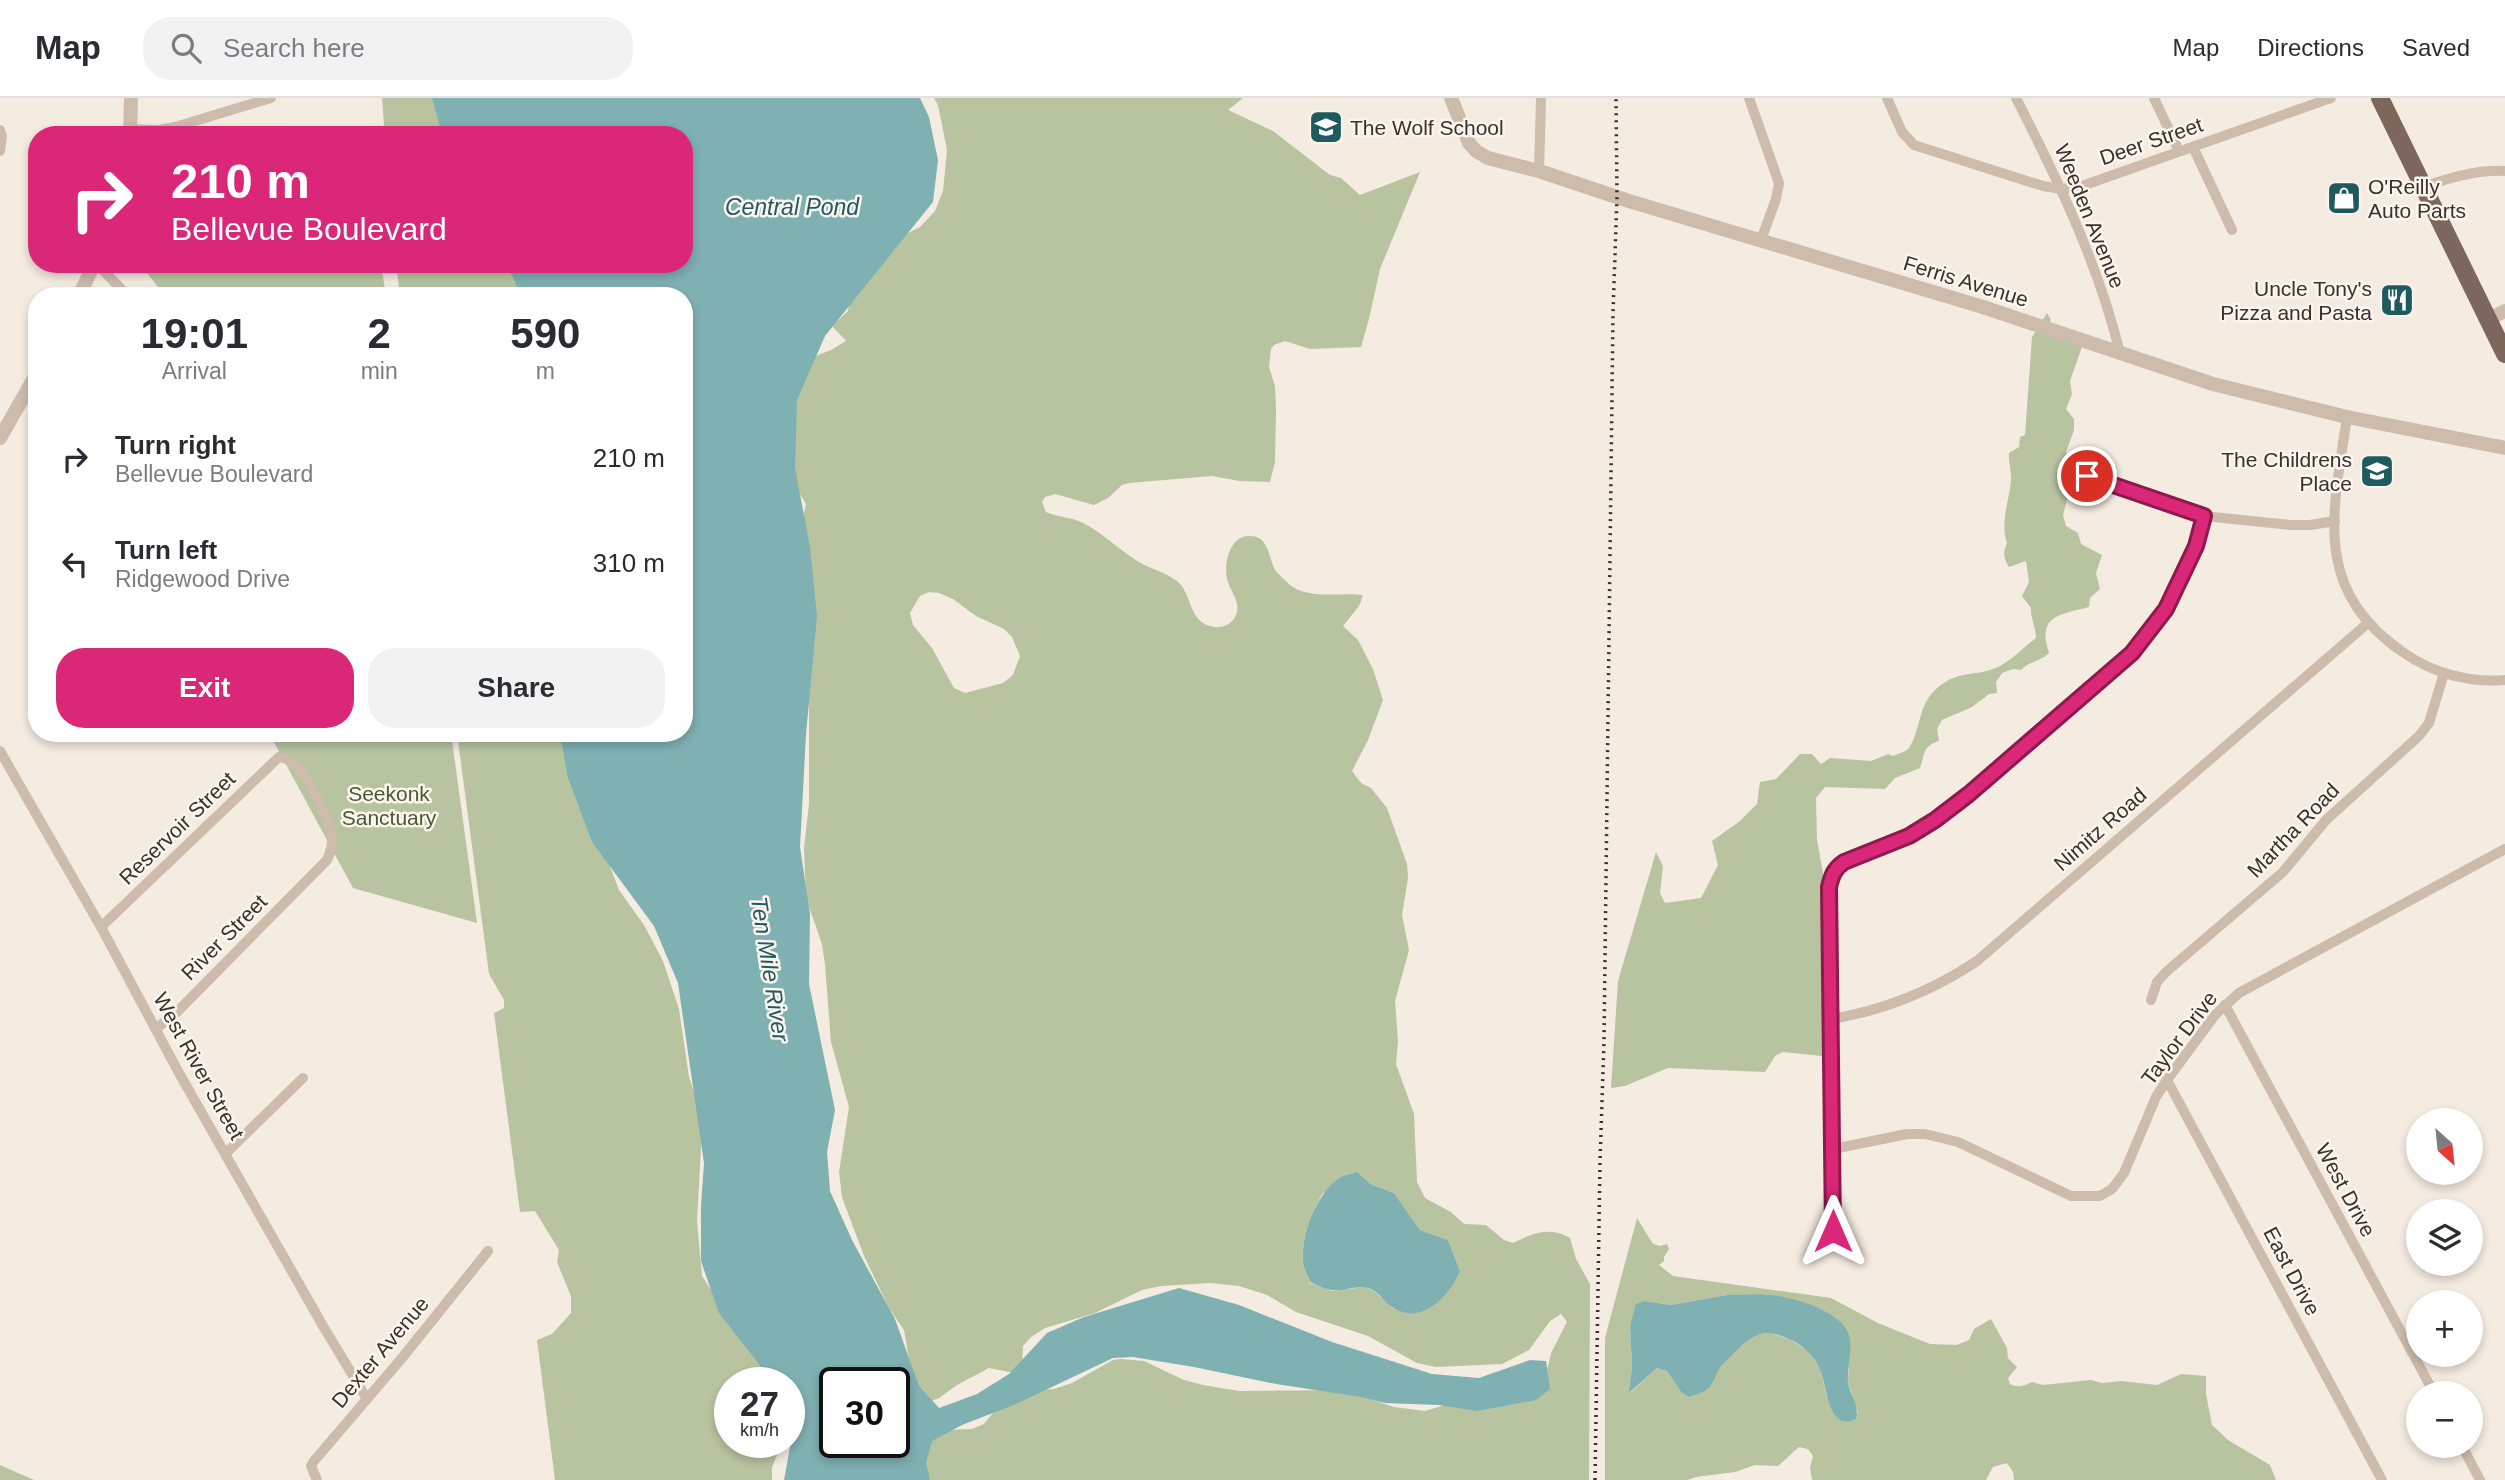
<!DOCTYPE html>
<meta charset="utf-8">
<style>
body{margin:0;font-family:Helvetica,sans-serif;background:#f2f2f3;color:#2b2b33;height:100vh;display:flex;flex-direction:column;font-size:26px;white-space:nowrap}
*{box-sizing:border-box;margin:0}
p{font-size:23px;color:#7c7c81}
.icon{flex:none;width:38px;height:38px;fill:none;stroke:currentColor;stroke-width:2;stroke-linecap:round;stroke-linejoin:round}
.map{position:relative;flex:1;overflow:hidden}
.panel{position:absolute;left:28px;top:189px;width:665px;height:455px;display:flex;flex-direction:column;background:#fff;border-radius:28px;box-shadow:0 4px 10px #0003}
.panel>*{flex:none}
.guide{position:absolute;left:28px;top:28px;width:665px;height:147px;border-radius:28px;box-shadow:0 4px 10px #0003;background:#db2777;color:#fff;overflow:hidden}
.needle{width:46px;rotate:153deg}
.fabs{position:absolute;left:2406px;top:1010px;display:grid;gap:14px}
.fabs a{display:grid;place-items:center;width:77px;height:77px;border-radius:50%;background:#fff;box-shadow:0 4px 10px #0003;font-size:35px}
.speed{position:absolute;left:714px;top:1269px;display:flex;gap:14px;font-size:35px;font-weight:700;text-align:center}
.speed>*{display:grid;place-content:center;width:91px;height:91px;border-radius:50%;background:#fff;box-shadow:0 4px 10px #0003;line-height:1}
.speed small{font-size:18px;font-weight:400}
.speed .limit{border:4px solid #111;border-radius:10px;background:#fff;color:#111}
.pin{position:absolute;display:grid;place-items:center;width:60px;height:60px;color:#fff;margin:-30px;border:4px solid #fff;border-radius:50%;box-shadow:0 2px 7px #0007}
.me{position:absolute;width:77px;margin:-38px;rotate:0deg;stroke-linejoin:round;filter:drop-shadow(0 0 5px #0008)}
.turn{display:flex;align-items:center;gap:24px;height:147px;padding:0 28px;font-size:32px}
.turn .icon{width:91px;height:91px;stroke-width:2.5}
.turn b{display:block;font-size:49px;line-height:60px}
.eta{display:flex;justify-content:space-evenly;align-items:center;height:119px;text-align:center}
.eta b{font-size:42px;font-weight:600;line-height:49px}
.primary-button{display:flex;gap:14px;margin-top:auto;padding:14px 28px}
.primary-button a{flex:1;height:80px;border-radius:28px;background:#db2777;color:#fff;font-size:28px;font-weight:600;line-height:80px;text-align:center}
.primary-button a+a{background:#f2f2f3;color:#2b2b33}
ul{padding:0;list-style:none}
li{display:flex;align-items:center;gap:21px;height:105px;padding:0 28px}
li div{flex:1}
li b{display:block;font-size:26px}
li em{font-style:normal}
header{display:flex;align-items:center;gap:42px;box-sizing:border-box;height:98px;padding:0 35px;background:#fff;border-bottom:2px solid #e1e1e2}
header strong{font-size:33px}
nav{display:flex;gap:38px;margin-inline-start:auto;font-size:24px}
.search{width:490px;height:63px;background:#f2f2f3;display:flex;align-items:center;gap:18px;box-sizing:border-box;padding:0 24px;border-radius:28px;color:#7c7c81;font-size:26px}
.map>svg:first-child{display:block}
.green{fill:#b8c4a0;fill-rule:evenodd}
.water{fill:#7fb0b2;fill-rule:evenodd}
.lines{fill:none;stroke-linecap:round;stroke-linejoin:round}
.minor{stroke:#cdbbac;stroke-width:10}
.tertiary{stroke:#cdbbac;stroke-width:14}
.primary{stroke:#7d675c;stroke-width:18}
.rail{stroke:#3b302b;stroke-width:3.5;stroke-dasharray:2 5;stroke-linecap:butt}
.route-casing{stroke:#8e194d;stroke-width:18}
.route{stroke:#db2777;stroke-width:12}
.labels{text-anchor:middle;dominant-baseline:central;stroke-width:5;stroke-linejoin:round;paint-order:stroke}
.poi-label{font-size:21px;fill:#3b302b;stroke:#fbf5ee;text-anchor:start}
.street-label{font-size:21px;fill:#3b302b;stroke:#fbf5ee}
.park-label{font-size:21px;fill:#4a5a2e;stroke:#fbf5ee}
.water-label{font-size:23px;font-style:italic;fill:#1f5a5e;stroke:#fbf5ee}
</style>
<header>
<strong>Map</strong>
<div class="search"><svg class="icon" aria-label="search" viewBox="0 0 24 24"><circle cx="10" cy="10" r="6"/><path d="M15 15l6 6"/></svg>Search here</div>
<nav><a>Map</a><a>Directions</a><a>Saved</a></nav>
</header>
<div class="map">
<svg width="2505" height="1382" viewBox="0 0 2505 1382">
<rect width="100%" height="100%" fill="#f4ebe1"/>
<g class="green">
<polygon points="382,0 437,0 447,37 379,37 384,27"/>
<path d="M934 0H1243L1228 12 1273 33 1330 77 1341 80 1360 97 1420 74 1380 171 1369 221 1361 249 1310 251 1285 243 1274 247 1271 251 1269 269 1275 288 1276 312 1275 364 1270 384 1240 383 1212 378 1129 385 1122 387 1108 400 1094 407 1055 396 1045 399 1042 404 1046 414C1057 419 1070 419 1081 424 1102 434 1119 452 1139 464 1151 471 1165 474 1177 483 1192 495 1188 522 1210 528 1225 533 1240 522 1237 506 1236 498 1229 490 1227 481 1224 466 1229 439 1248 438 1269 437 1268 458 1275 472 1276 474 1288 485 1290 487 1309 502 1341 494 1363 497L1359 508 1343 528 1358 542 1373 571 1383 602 1368 642 1352 673 1361 685 1371 690 1387 710 1407 766 1408 780 1402 817 1409 852 1395 903 1398 943 1396 966 1414 1016 1417 1084 1425 1100 1451 1114 1464 1126 1486 1127 1504 1142 1513 1145C1533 1135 1549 1128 1570 1140L1576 1161 1590 1186 1589 1382H928L923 1350 944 1332 972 1331 984 1326 1010 1294 1054 1291 1072 1285 1113 1262 1121 1261 1144 1263 1184 1282 1203 1287 1239 1293 1342 1292 1394 1309 1425 1313 1546 1277 1551 1255 1567 1224 1561 1216 1550 1223 1529 1252 1502 1266 1436 1269 1417 1265 1368 1238 1296 1214 1267 1197 1239 1188 1211 1185 1161 1188 1142 1192 1095 1215 1045 1230 1031 1239 1023 1248 1022 1271 1009 1274 989 1270 957 1287 939 1300 926 1305 912 1279 904 1232 889 1210 864 1158 842 1099 839 1074 849 1009 831 944 825 867 822 846 807 803 805 775 804 750 809 706V611L801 428 806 406 793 385 776 345 805 262 831 252 846 243 832 228 848 213 851 191 898 140 920 129 935 113 943 93 947 52 938 7ZM929 494 939 495 953 501 976 518 1004 531 1012 539 1020 558 1013 577 1003 585 965 595 954 590 932 550 913 527 910 515 920 498ZM1370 1086 1394 1095 1420 1132 1448 1142 1460 1173 1393 1210 1374 1193 1365 1189 1332 1193 1310 1185C1308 1178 1303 1170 1303 1164 1301 1141 1312 1114 1323 1095Z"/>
<polygon points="140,166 381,166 386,198 165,198"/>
<polygon points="396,166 521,166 522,198 400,198"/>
<path d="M2047 215 2051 222 2048 226 2085 240 2070 283 2072 296 2066 311 2074 321V332L2066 354 2076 375 2094 382 2068 398 2063 417 2066 428 2078 435 2081 446 2102 457 2096 475 2100 491 2090 500 2089 509C2058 517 2037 518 2049 555 2040 564 2029 563 2021 572L2013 571 2002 575 1996 584 1997 595 1989 596 1972 609 1942 622 1937 631 1939 643C1923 648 1925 655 1920 670L1895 680 1885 691 1825 689 1816 700 1817 742 1827 797 1831 959 1783 954 1775 958 1765 974 1668 970 1625 988 1611 990 1618 883 1656 754 1663 768 1660 795 1665 805 1701 800 1718 767 1712 743 1740 723 1757 706 1760 684 1776 681 1800 656H1812L1821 666 1830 660 1871 663 1888 656 1893 658C1897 656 1905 654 1908 651 1920 636 1918 608 1934 593 1958 570 1974 580 1998 569 2011 563 2024 549 2036 540 2036 529 2030 519 2031 510L2022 498 2029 484 2026 463 2009 469C2003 460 2003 454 2007 445 2000 424 2009 404 2011 383 2012 375 2008 364 2009 355L2019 349 2020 339 2025 337 2032 239Z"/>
<polygon points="269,635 451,635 477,825 353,790"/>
<polygon points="457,635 559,635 619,792 644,827 663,863 679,911 689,979 697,1003 702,1031 697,1123 702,1178 774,1284 730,1284 730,1344 783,1344 772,1369 772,1382 555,1382 537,1242 552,1236 571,1215 571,1198 557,1164 559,1152 535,1113 520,1114 494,915 504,910 504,902 489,876"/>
<path d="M1637 1120 1653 1146 1660 1148 1667 1146 1669 1151 1664 1159V1163L1659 1167 1673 1178 1831 1200 1878 1225 1930 1246 1957 1247 1969 1242 1974 1231 1991 1221 2007 1250 2008 1260 2017 1269 2008 1280 2010 1286C2018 1290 2024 1288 2032 1284L2043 1287 2091 1282 2102 1285 2121 1283 2157 1287 2181 1276 2206 1278V1296L2212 1327 2228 1342 2270 1367 2276 1382H2014L2013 1374 2007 1365 1993 1369 1986 1382H1812L1810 1370 1813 1358 1808 1351 1799 1349 1778 1368 1755 1367 1735 1374 1696 1379 1687 1382H1605V1240ZM1727 1197 1850 1241 1848 1284 1858 1315 1827 1300 1820 1269 1808 1253 1791 1242 1771 1235 1752 1237 1720 1268 1708 1291 1690 1299 1681 1294 1667 1273 1657 1270 1630 1295 1632 1269 1630 1228 1645 1203 1671 1207Z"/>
<polygon points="0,1367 34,1382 0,1382"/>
</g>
<g class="water">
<path d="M432 0H920L929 19 938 62 933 104 825 238 797 302 795 370 810 449 817 518 806 636 800 749 810 816 809 886 835 1012 827 1054 830 1093 852 1142 895 1221 919 1288 939 1310 977 1296 1009 1276 1047 1235 1084 1219 1179 1190 1239 1207 1332 1244 1432 1276 1479 1280 1530 1262 1546 1263 1550 1291 1536 1302 1477 1313 1438 1307 1385 1305 1361 1299 1276 1286 1194 1269 1133 1259 1113 1260 1016 1306 962 1327 932 1343 926 1365 930 1382H784L796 1316 789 1307V1284H773L719 1215 701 1163V1108L704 1065 678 885 654 828 592 744 568 680 560 635H684V198H522L506 166H684V37H442ZM835 1284H894V1344H835Z"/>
<path d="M1357 1074 1370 1086 1394 1095 1420 1132 1448 1142 1460 1173C1450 1197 1422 1228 1394 1210 1384 1205 1379 1193 1368 1190 1356 1187 1343 1194 1331 1192 1324 1191 1317 1187 1310 1184 1308 1178 1303 1170 1303 1163 1301 1136 1317 1094 1341 1079 1345 1077 1352 1076 1357 1074Z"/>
<path d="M1727 1197C1741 1197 1756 1196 1770 1197 1794 1199 1846 1214 1850 1241 1852 1255 1847 1270 1848 1284 1850 1297 1860 1308 1856 1321 1826 1336 1827 1281 1818 1267 1812 1256 1802 1247 1791 1242 1764 1229 1753 1236 1734 1255 1729 1260 1723 1265 1719 1271 1716 1277 1713 1285 1709 1290 1705 1294 1695 1297 1689 1299L1681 1294 1667 1273 1657 1270 1629 1295 1632 1269 1630 1228 1636 1206 1645 1203 1671 1207Z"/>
</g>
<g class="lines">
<g class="minor">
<polyline points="1749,0 1779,85 1776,101 1761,142"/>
<polyline points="1887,0 1902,34 1914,47 2043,88 2062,91 2079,89 2331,0"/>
<path d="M2016 0C2058 82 2098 165 2120 255"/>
<polyline points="2154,0 2179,53"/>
<polyline points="131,31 158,32 175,29 271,0"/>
<polyline points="0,32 2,38 0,53"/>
<polyline points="2193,49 2232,132"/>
<polyline points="1539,73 1541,0"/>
<path d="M2423 89C2448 80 2478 71 2505 73"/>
<polyline points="97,166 128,198"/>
<path d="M2347 319C2333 415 2311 491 2404 555 2433 575 2469 585 2505 582"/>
<polyline points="2087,378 2204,418 2290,427 2310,427 2335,423"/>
<polyline points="0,653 101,829 179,975 323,1228 367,1301"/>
<path d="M101 829 279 659C304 661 328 718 332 740 333 748 330 755 327 762L178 913 157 930"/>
<polyline points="2151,902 2157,884 2166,874 2283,774 2326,722 2419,638 2429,625 2444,575"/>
<polyline points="2225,907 2434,1295"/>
<path d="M1832 921C1885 912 1932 893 1977 863L2368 525"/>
<polyline points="2167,982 2382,1382"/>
<polyline points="1833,1051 1907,1036 1925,1036 1958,1044 2071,1098 2100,1098 2112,1091 2124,1075 2156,999 2167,982 2215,917 2239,895 2505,751"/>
<polyline points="226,1055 303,980"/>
<path d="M1833 1134 1829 789C1832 777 1834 770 1845 764L1908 739 1935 722 1969 696 2132 555 2167 511 2196 448 2204 418"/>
<polyline points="2462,1348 2480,1382"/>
<polyline points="317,1382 311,1368 314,1363 402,1260 488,1153"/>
</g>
<g class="tertiary">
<polyline points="1451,0 1469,45 1476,53 1488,60 1539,73 1629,103 1983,209 2213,286 2347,319 2505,350"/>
<polyline points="130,37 131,0"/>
<polyline points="79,198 94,166"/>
<polyline points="2488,221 2505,213"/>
<polyline points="0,340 37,275"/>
</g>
<polyline class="primary" points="2380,0 2505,256"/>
<polyline class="rail" points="1595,1382 1600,1064 1604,944 1613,215 1617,99 1616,0"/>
</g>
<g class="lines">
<g class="route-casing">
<path id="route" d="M1833 1133 1829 789C1832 777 1834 771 1844 764L1909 738 1935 722 1969 696 2132 555 2166 511 2196 448 2204 418 2087 378"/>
</g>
<use href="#route" class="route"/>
</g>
<defs>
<g id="school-square" transform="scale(1.75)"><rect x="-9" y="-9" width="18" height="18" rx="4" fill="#1f5a5e" stroke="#fbf5ee"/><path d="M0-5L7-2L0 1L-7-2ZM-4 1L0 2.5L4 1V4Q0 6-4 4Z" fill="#fff"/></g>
<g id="shop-square" transform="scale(1.75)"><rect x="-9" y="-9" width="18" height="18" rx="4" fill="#1f5a5e" stroke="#fbf5ee"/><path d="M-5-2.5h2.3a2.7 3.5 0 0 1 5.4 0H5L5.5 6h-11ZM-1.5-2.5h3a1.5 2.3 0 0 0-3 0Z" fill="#fff"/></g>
<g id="restaurant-square" transform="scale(1.75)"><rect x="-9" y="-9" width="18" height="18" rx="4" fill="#1f5a5e" stroke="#fbf5ee"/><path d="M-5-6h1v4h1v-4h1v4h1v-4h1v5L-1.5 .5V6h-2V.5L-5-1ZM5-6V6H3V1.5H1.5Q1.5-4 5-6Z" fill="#fff"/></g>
</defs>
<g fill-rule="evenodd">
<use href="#school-square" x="1326" y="29"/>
<use href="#shop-square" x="2344" y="100"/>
<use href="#restaurant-square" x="2397" y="202"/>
<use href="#school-square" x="2377" y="373"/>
</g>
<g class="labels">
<g class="poi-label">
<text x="1350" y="29">The Wolf School</text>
<text x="2368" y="88">O'Reilly<tspan x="2368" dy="24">Auto Parts</tspan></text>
<text x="2372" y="190" text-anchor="end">Uncle Tony's<tspan x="2372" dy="24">Pizza and Pasta</tspan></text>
<text x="2352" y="361" text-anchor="end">The Childrens<tspan x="2352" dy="24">Place</tspan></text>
</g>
<g class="street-label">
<text transform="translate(2151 43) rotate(-19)">Deer Street</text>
<text transform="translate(2090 118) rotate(68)">Weeden Avenue</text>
<text transform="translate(1966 183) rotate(17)">Ferris Avenue</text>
<text transform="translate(177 730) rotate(-44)">Reservoir Street</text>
<text transform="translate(2100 731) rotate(-41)">Nimitz Road</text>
<text transform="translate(2293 732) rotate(-46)">Martha Road</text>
<text transform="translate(224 839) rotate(-45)">River Street</text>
<text transform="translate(2179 940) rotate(-53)">Taylor Drive</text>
<text transform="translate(199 968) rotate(61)">West River Street</text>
<text transform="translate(2346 1092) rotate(62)">West Drive</text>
<text transform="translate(2292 1173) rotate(62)">East Drive</text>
<text transform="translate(380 1254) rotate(-50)">Dexter Avenue</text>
</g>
<g class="park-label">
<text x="389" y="695">Seekonk<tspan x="389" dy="24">Sanctuary</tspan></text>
</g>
<g class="water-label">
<text x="792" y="109">Central Pond</text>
<text transform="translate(770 871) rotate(81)">Ten Mile River</text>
</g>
</g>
</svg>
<div class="fabs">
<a><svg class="needle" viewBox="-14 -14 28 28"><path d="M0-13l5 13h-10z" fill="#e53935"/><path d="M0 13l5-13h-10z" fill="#7c7c81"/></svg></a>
<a><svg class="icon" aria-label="layers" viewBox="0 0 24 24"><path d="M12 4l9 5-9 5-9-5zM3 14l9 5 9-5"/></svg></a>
<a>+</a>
<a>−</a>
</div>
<div class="speed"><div>27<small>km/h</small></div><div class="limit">30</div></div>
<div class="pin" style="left:2087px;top:378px;background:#d93025"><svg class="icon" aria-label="arrive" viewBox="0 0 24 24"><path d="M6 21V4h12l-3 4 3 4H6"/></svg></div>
<svg class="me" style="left:1833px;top:1133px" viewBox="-20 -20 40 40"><path d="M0-17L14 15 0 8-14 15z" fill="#db2777" stroke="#fff" stroke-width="4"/></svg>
<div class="guide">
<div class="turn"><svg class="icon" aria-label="right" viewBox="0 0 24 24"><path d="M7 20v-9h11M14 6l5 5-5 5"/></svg><div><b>210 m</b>Bellevue Boulevard</div></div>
</div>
<section class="panel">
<div class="eta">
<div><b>19:01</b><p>Arrival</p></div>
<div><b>2</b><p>min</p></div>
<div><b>590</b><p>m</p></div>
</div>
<ul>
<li><svg class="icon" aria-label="right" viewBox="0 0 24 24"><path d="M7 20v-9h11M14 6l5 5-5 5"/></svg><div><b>Turn right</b><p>Bellevue Boulevard</p></div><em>210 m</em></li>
<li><svg class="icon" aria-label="left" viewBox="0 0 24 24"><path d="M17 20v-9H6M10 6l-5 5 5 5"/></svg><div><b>Turn left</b><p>Ridgewood Drive</p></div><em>310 m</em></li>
</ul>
<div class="primary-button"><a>Exit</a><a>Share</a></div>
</section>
</div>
